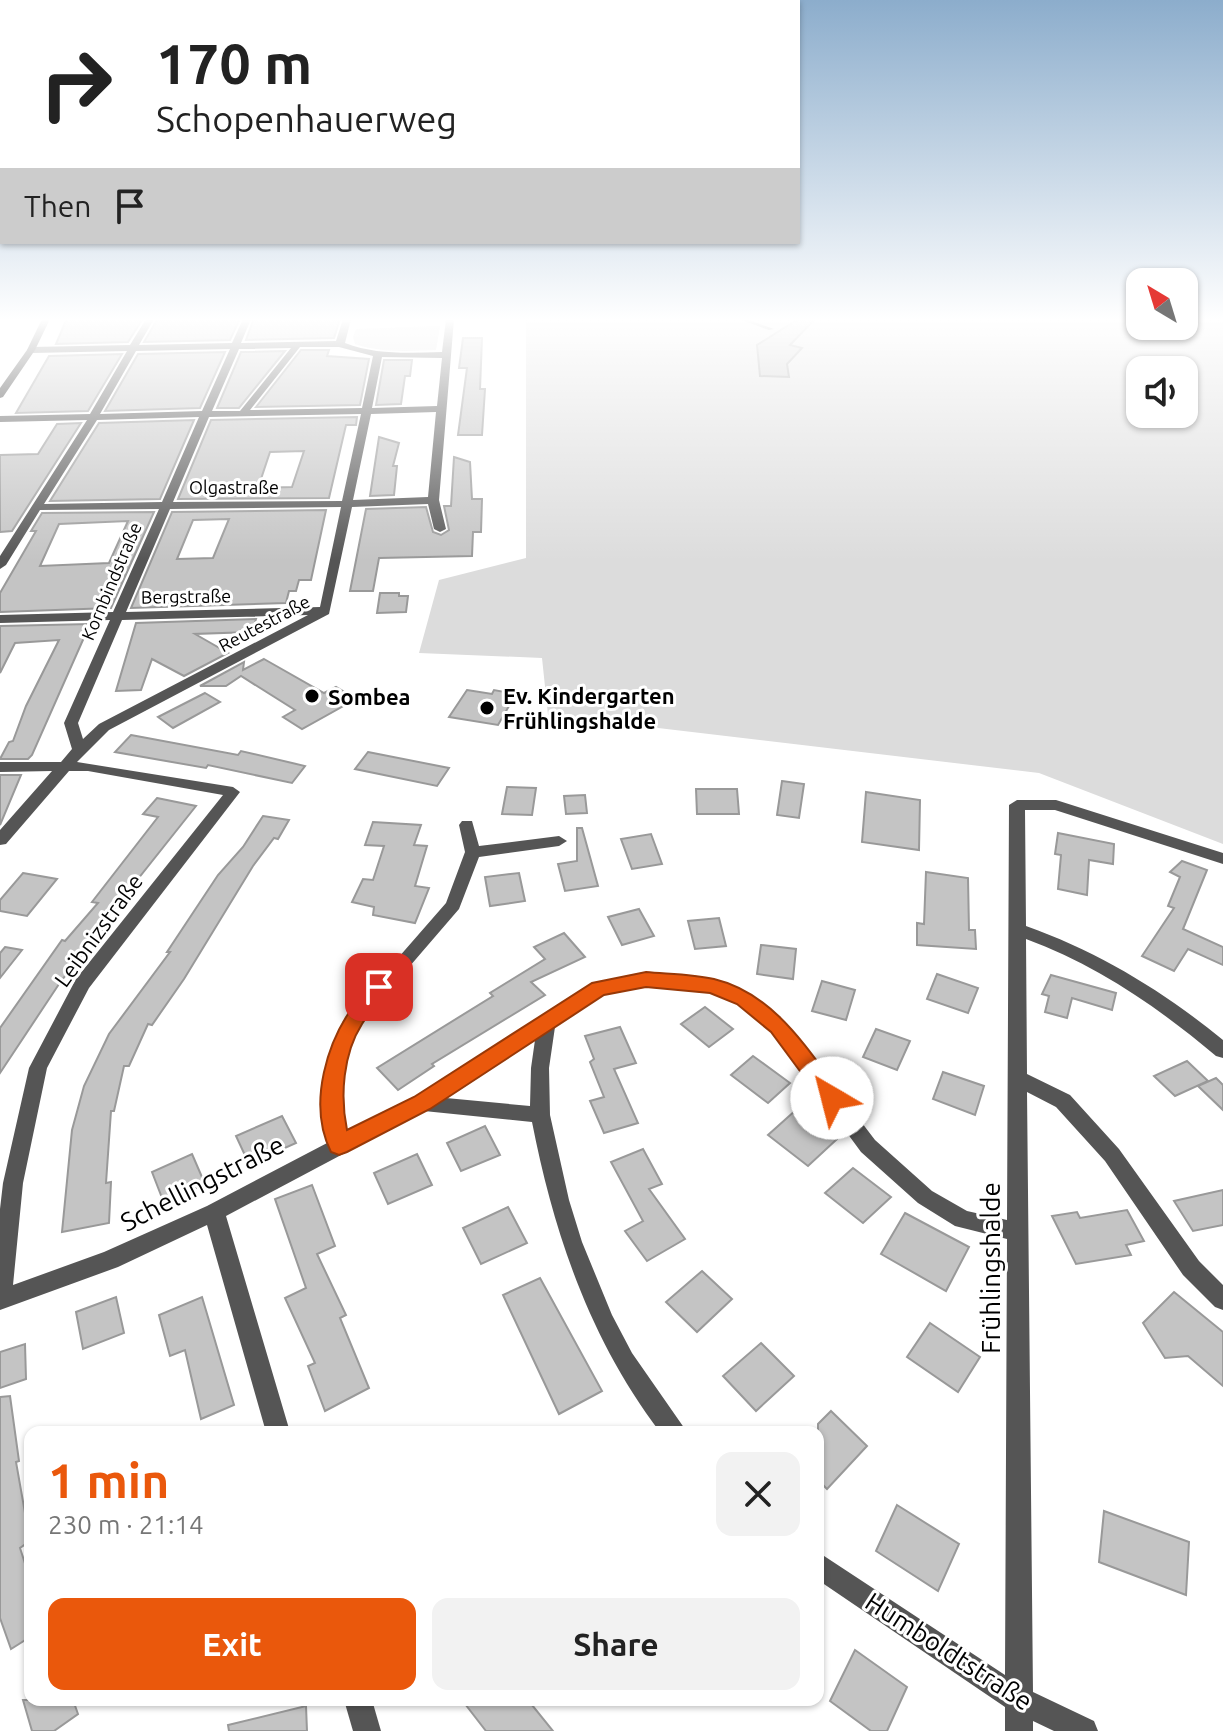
<!DOCTYPE html>
<meta charset="utf-8">
<style>
body{margin:0;font-family:Ubuntu,sans-serif;background:#f2f2f2;color:#222;height:100vh;display:flex;flex-direction:column;font-size:30px;white-space:nowrap}
*{box-sizing:border-box;margin:0}
p{font-size:26px;color:#767676}
.icon{flex:none;width:44px;height:44px;fill:none;stroke:currentColor;stroke-width:2;stroke-linecap:round;stroke-linejoin:round}
.map{position:relative;flex:1;overflow:hidden}
.details{position:absolute;left:24px;top:1426px;width:800px;height:280px;display:flex;flex-direction:column;background:#fff;border-radius:16px;box-shadow:0 2px 6px #0004}
.details>*{flex:none}
.hud{position:absolute;left:0px;top:0px;width:800px;height:244px;box-shadow:0 2px 6px #0004;background:#fff;color:#222;overflow:hidden}
.needle{width:52px;rotate:322deg}
.controls{position:absolute;left:1126px;top:268px;display:grid;gap:16px}
.controls a{display:grid;place-items:center;width:72px;height:72px;border-radius:16px;background:#fff;box-shadow:0 2px 6px #0004;font-size:40px}
.pin{position:absolute;display:grid;place-items:center;width:68px;height:68px;color:#fff;margin:-34px;border-radius:16px;box-shadow:0 4px 12px #0006}
.me{position:absolute;width:88px;margin:-44px;rotate:323deg;stroke-linejoin:round;filter:drop-shadow(0 0 6px #0008)}
.turn{display:flex;align-items:center;gap:28px;height:168px;padding:0 24px;font-size:36px}
.turn .icon{width:104px;height:104px;stroke-width:2.5}
.turn b{display:block;font-size:56px;line-height:68px}
.then{display:flex;align-items:center;height:76px;padding:0 24px;background:#0003;gap:16px;font-size:30px}
.round{display:grid;place-items:center;flex:none;width:84px;height:84px;border-radius:16px;background:#f2f2f2}
.headline{display:flex;align-items:center;justify-content:space-between;height:136px;padding:0 24px}
h1{font-size:48px;font-weight:600;line-height:60px;color:#ea580c}
.button{display:flex;gap:16px;margin-top:auto;padding:16px 24px}
.button a{flex:1;height:92px;border-radius:16px;background:#ea580c;color:#fff;font-size:32px;font-weight:600;line-height:92px;text-align:center}
.button a+a{background:#f2f2f2;color:#222}
.map>svg:first-child{display:block}
.green{fill:#dcdcdc;fill-rule:evenodd}
.building{fill:#c4c4c4;stroke:#999;stroke-width:2;fill-rule:evenodd}
.lines{fill:none;stroke-linecap:round;stroke-linejoin:round}
.service{fill:#555;fill-rule:evenodd}
.minor{fill:#555;fill-rule:evenodd}
.secondary{fill:#222;fill-rule:evenodd}
.route{fill:#ea580c;stroke:#983908;stroke-width:2}
.poi-dot{fill:#000;stroke:#fff;stroke-width:3}
.labels{text-anchor:middle;dominant-baseline:central;stroke-width:6;stroke-linejoin:round;paint-order:stroke}
.far-street-label{font-size:18px;fill:#000;stroke:#fff}
.poi-label{font-size:22px;font-weight:bold;fill:#000;stroke:#fff;text-anchor:start}
.street-label{font-size:22px;fill:#000;stroke:#fff}
.near-street-label{font-size:26px;fill:#000;stroke:#fff}
</style>
<div class="map">
<svg width="1223" height="1731" viewBox="0 0 1223 1731">
<rect width="100%" height="100%" fill="#fff"/>
<g class="green">
<path d="M526 319H1140V326H1184V319H1223V844L1039 773 548 715 542 658 419 653 439 580 526 558ZM1140 370H1184V414H1140Z"/>
<path d="M440 326 436 350C409 351 381 353 355 344L353 337 356 329Z"/>
</g>
<g class="building">
<polygon points="67,318 142,318 142,320 128,342 56,344"/>
<polygon points="188,318 240,318 230,340 144,342 157,320"/>
<polygon points="254,318 326,318 340,319 334,338 246,340"/>
<polygon points="800,318 816,318 790,345 802,348 787,364 789,377 760,376 757,345"/>
<polygon points="463,338 482,338 480,389 485,389 482,435 458,435 467,368 459,368"/>
<polygon points="301,350 329,350 327,356 369,359 360,405 256,407"/>
<polygon points="285,351 239,408 217,408 241,352"/>
<polygon points="225,352 200,408 105,411 138,354"/>
<polygon points="122,354 88,411 16,413 49,356"/>
<polygon points="384,360 412,360 410,376 405,376 401,404 376,405"/>
<path d="M357 417 356 425H346L329 498 178 499 211 420ZM304 451 292 487 258 488 270 452Z"/>
<polygon points="194,420 160,499 50,501 99,423"/>
<polygon points="81,423 12,531 0,532 0,455 38,454 57,424"/>
<polygon points="379,437 399,443 393,466 397,466 394,495 370,496"/>
<polygon points="454,457 470,462 472,499 482,499 481,532 473,532 472,556 379,558 373,591 350,591 366,509 426,507 433,532 441,535 449,530 444,506 451,506"/>
<path d="M326 510 311 580H299L296 591H289L286 603 131 608 172 512ZM229 519 213 558 177 559 193 520Z"/>
<path d="M154 512 111 608 0 612V593L36 531H31L42 513ZM128 521 109 563 40 566 59 524Z"/>
<polygon points="380,593 399,593 399,596 408,596 406,612 377,613"/>
<polygon points="256,619 252,632 195,634 228,653 184,676 152,659 141,690 116,691 136,623"/>
<polygon points="90,624 32,755 28,759 0,759 9,742 13,741 26,706 59,640 15,643 0,673 0,626"/>
<polygon points="264,659 324,693 336,687 356,699 302,729 283,717 295,710 241,676 226,686 200,686 244,662 243,670"/>
<polygon points="467,690 492,694 494,690 516,694 498,725 449,717"/>
<polygon points="205,693 220,702 173,728 158,717"/>
<polygon points="131,735 238,755 241,751 305,766 292,783 208,765 206,768 115,752"/>
<polygon points="368,752 449,768 437,786 355,769"/>
<polygon points="0,775 21,775 0,825"/>
<polygon points="782,781 804,784 799,818 777,815"/>
<polygon points="507,787 536,788 532,815 502,814"/>
<polygon points="696,789 737,789 739,814 697,814"/>
<polygon points="866,792 920,800 919,850 862,842"/>
<polygon points="585,795 587,813 566,814 564,796"/>
<polygon points="157,798 196,806 107,918 111,919 61,981 0,1073 0,1028 62,940 65,941 98,903 92,902 158,817 143,814"/>
<polygon points="263,816 289,820 278,839 274,838 253,866 184,979 152,1025 148,1024 129,1066 124,1066 114,1111 111,1111 106,1183 111,1182 109,1223 62,1232 72,1130 84,1086 109,1034 170,952 167,952 218,875 243,847"/>
<polygon points="373,822 421,825 414,845 427,846 415,886 429,888 415,923 373,915 374,907 352,902 363,879 373,880 384,846 365,845"/>
<polygon points="577,828 582,828 598,886 565,891 558,864 577,861"/>
<polygon points="1058,833 1114,844 1113,864 1089,860 1087,895 1058,889 1061,855 1055,854"/>
<polygon points="651,834 662,864 632,869 621,839"/>
<polygon points="1182,861 1207,870 1183,929 1223,947 1223,965 1188,949 1174,971 1142,956 1174,908 1168,906 1180,877 1170,872"/>
<polygon points="926,872 968,878 969,930 975,930 976,949 917,945 917,923 924,924"/>
<polygon points="23,873 57,879 27,916 0,911 0,900"/>
<polygon points="519,873 525,901 490,906 485,877"/>
<polygon points="639,909 654,936 622,945 608,917"/>
<polygon points="719,918 726,946 695,949 688,921"/>
<polygon points="564,933 585,957 531,982 545,995 432,1064 434,1066 398,1090 377,1068 493,996 490,993 545,959 534,947"/>
<polygon points="761,945 796,949 793,979 757,974"/>
<polygon points="5,947 22,950 0,978 0,953"/>
<polygon points="937,974 978,988 968,1013 927,999"/>
<polygon points="1051,975 1116,993 1112,1010 1072,998 1067,1018 1045,1012 1049,996 1042,994"/>
<polygon points="822,981 855,990 846,1020 812,1011"/>
<polygon points="705,1007 733,1029 709,1047 681,1024"/>
<polygon points="620,1027 636,1063 614,1069 638,1123 604,1133 590,1101 604,1097 590,1062 594,1059 585,1036"/>
<polygon points="876,1029 910,1041 897,1070 863,1057"/>
<polygon points="753,1056 790,1083 768,1103 731,1075"/>
<polygon points="1187,1061 1208,1081 1175,1096 1154,1076"/>
<polygon points="943,1072 984,1086 975,1115 933,1099"/>
<polygon points="1216,1078 1223,1085 1223,1110 1198,1086"/>
<polygon points="797,1109 837,1139 808,1166 768,1135"/>
<polygon points="282,1116 296,1143 249,1164 236,1136"/>
<polygon points="485,1126 500,1155 461,1171 447,1143"/>
<polygon points="643,1149 662,1184 649,1189 685,1239 647,1261 625,1231 643,1221 611,1162"/>
<polygon points="192,1154 205,1184 164,1203 152,1172"/>
<polygon points="417,1154 432,1185 388,1204 374,1173"/>
<polygon points="853,1168 891,1197 863,1223 825,1193"/>
<polygon points="312,1185 335,1246 317,1254 346,1315 340,1318 369,1388 325,1411 308,1366 315,1363 285,1298 306,1288 275,1199"/>
<polygon points="1223,1190 1223,1225 1193,1231 1174,1201"/>
<polygon points="508,1207 527,1243 481,1264 463,1228"/>
<polygon points="1127,1210 1144,1241 1126,1245 1131,1255 1076,1264 1052,1216 1077,1212 1080,1218"/>
<polygon points="905,1213 969,1247 946,1291 881,1254"/>
<polygon points="702,1271 732,1299 697,1332 666,1302"/>
<polygon points="540,1278 602,1391 559,1414 503,1295"/>
<polygon points="1174,1292 1223,1332 1223,1386 1188,1356 1165,1358 1143,1323"/>
<polygon points="116,1297 124,1333 83,1349 76,1312"/>
<polygon points="202,1297 234,1405 201,1419 185,1350 170,1356 159,1315"/>
<polygon points="930,1323 980,1357 958,1392 907,1357"/>
<polygon points="761,1343 794,1376 756,1411 723,1376"/>
<polygon points="25,1344 26,1379 0,1388 0,1352"/>
<polygon points="10,1396 19,1461 16,1462 30,1541 20,1548 30,1579 30,1637 11,1649 0,1618 0,1397"/>
<polygon points="831,1411 867,1446 827,1489 818,1480 818,1424"/>
<polygon points="897,1505 959,1544 938,1591 876,1551"/>
<polygon points="1104,1511 1189,1542 1186,1595 1099,1562"/>
<polygon points="855,1650 907,1687 887,1731 871,1731 830,1701"/>
<polygon points="23,1700 73,1700 78,1714 54,1731 32,1731"/>
<polygon points="462,1700 528,1700 553,1731 486,1731"/>
<polygon points="306,1706 307,1731 229,1731 228,1725"/>
</g>
<g class="lines">
<polygon class="service" points="739,319 746,319 774,329 769,330"/>
<g class="minor">
<path d="M146 319H154L139 345 232 343 243 319H251L241 343 336 341 343 319H351L345 343C376 355 409 353 442 352L446 319H454L439 500 446 529 440 532 434 529 428 504 352 507 329 614 109 730 77 762 233 787 240 792 89 988 47 1068 23 1183 13 1285 104 1252 207 1206 329 1142 323 1114 326 1064 343 1021 446 903 465 852 459 825 462 821H472L479 846 559 836 567 841 559 846 479 857 459 909 360 1024 344 1064 343 1114 347 1133 415 1097 593 984 646 973 712 979 750 994 785 1022 875 1140 932 1191 967 1211 1007 1220 1009 805 1017 800H1056L1223 853V864L1055 810H1025L1026 926C1099 952 1163 991 1223 1040V1058L1216 1056C1159 1008 1097 965 1026 939L1027 1074 1070 1095 1119 1149 1199 1261 1223 1285V1310L1215 1307 1183 1275 1105 1161 1056 1107 1027 1092 1033 1692 1094 1721 1098 1731H1054L1033 1721V1731H1005V1707L818 1580V1552L1005 1675 1007 1239 955 1226 918 1203 861 1152 773 1032 738 1004 710 992 646 987 604 995 555 1027 549 1068 550 1115 569 1200 582 1242 612 1315 632 1353 687 1432H660C590 1340 554 1234 532 1122L424 1111 226 1216 290 1432H266L207 1225 118 1267 0 1310V1209L3 1183 29 1068 76 979 223 795 88 771H69L6 844 0 845V830L52 771 0 772V762H61L72 749 64 723 110 620 0 623V615L113 612 159 509 40 510 6 565 0 569V556L87 420 0 422V416L90 414 127 351 31 353 27 350 31 347 130 345ZM300 347H339L373 356 362 408 250 410ZM291 348 240 411H212L239 349ZM230 349 202 411 100 414 136 351ZM382 357 442 358 437 406 372 408ZM436 412 428 497 353 500 371 414ZM361 414 342 501 173 502 209 417ZM199 417 162 502 44 504 97 420ZM341 507 320 607 126 612 170 509ZM308 615 99 724 83 739 78 723 122 620ZM535 1040 531 1068 530 1106 446 1098Z"/>
<polygon points="344,1700 372,1700 381,1731 353,1731"/>
</g>
<polygon class="secondary" points="42,319 50,319 35,350 3,397 0,398 0,388 27,350"/>
</g>
<linearGradient id="sky" x2="0" y2="1"><stop stop-color="#8cadcc"/><stop offset="0.57" stop-color="#fff"/><stop offset="1" stop-color="#fff" stop-opacity="0"/></linearGradient>
<rect width="1223" height="561" fill="url(#sky)"/>
<path class="route" d="M646 972C668 974 693 974 714 979 773 993 806 1047 840 1092L843 1098 840 1105 832 1107 825 1105 771 1032 737 1004 710 993 646 987 604 995 430 1109 347 1152 339 1155 331 1152C307 1104 327 1039 358 1000 366 989 371 977 386 982L389 987C381 1000 370 1011 362 1024 343 1054 340 1096 347 1130L414 1097 592 983Z"/>
<g class="poi-dot">
<circle cx="312" cy="696" r="8"/>
<circle cx="487" cy="708" r="8"/>
</g>
<g class="labels">
<g class="far-street-label">
<text x="234" y="487">Olgastraße</text>
<text transform="translate(111 581) rotate(-67)">Kornbindstraße</text>
<text transform="translate(186 596) rotate(-1)">Bergstraße</text>
<text transform="translate(264 623) rotate(-28)">Reutestraße</text>
</g>
<g class="poi-label">
<text x="503" y="695">Ev. Kindergarten<tspan x="503" dy="25">Frühlingshalde</tspan></text>
<text x="328" y="696">Sombea</text>
</g>
<g class="street-label">
<text transform="translate(98 930) rotate(-54)">Leibnizstraße</text>
</g>
<g class="near-street-label">
<text transform="translate(202 1183) rotate(-27)">Schellingstraße</text>
<text transform="translate(990 1268) rotate(-90)">Frühlingshalde</text>
<text transform="translate(949 1651) rotate(33)">Humboldtstraße</text>
</g>
</g>
</svg>
<div class="controls">
<a><svg class="needle" viewBox="-14 -14 28 28"><path d="M0-13l5 13h-10z" fill="#e53935"/><path d="M0 13l5-13h-10z" fill="#767676"/></svg></a>
<a><svg class="icon" aria-label="sound" viewBox="0 0 24 24"><path d="M4 9h4l5-4v14l-5-4H4zM17 9q2 3 0 6"/></svg></a>
</div>
<div class="pin" style="left:379px;top:987px;background:#d93025"><svg class="icon" aria-label="arrive" viewBox="0 0 24 24"><path d="M6 21V4h12l-3 4 3 4H6"/></svg></div>
<svg class="me" style="left:832px;top:1098px" viewBox="-20 -20 40 40"><circle r="19" fill="#fff"/><path d="M0-13L10 11 0 6-10 11z" fill="#ea580c"/></svg>
<div class="hud">
<div class="turn"><svg class="icon" aria-label="right" viewBox="0 0 24 24"><path d="M7 20v-9h11M14 6l5 5-5 5"/></svg><div><b>170 m</b>Schopenhauerweg</div></div>
<div class="then">Then<svg class="icon" aria-label="arrive" viewBox="0 0 24 24"><path d="M6 21V4h12l-3 4 3 4H6"/></svg></div>
</div>
<section class="details">
<div class="headline"><div><h1>1 min</h1><p>230 m · 21:14</p></div><a class="round"><svg class="icon" aria-label="close" viewBox="0 0 24 24"><path d="M6 6l12 12M18 6L6 18"/></svg></a></div>
<div class="button"><a>Exit</a><a>Share</a></div>
</section>
</div>
